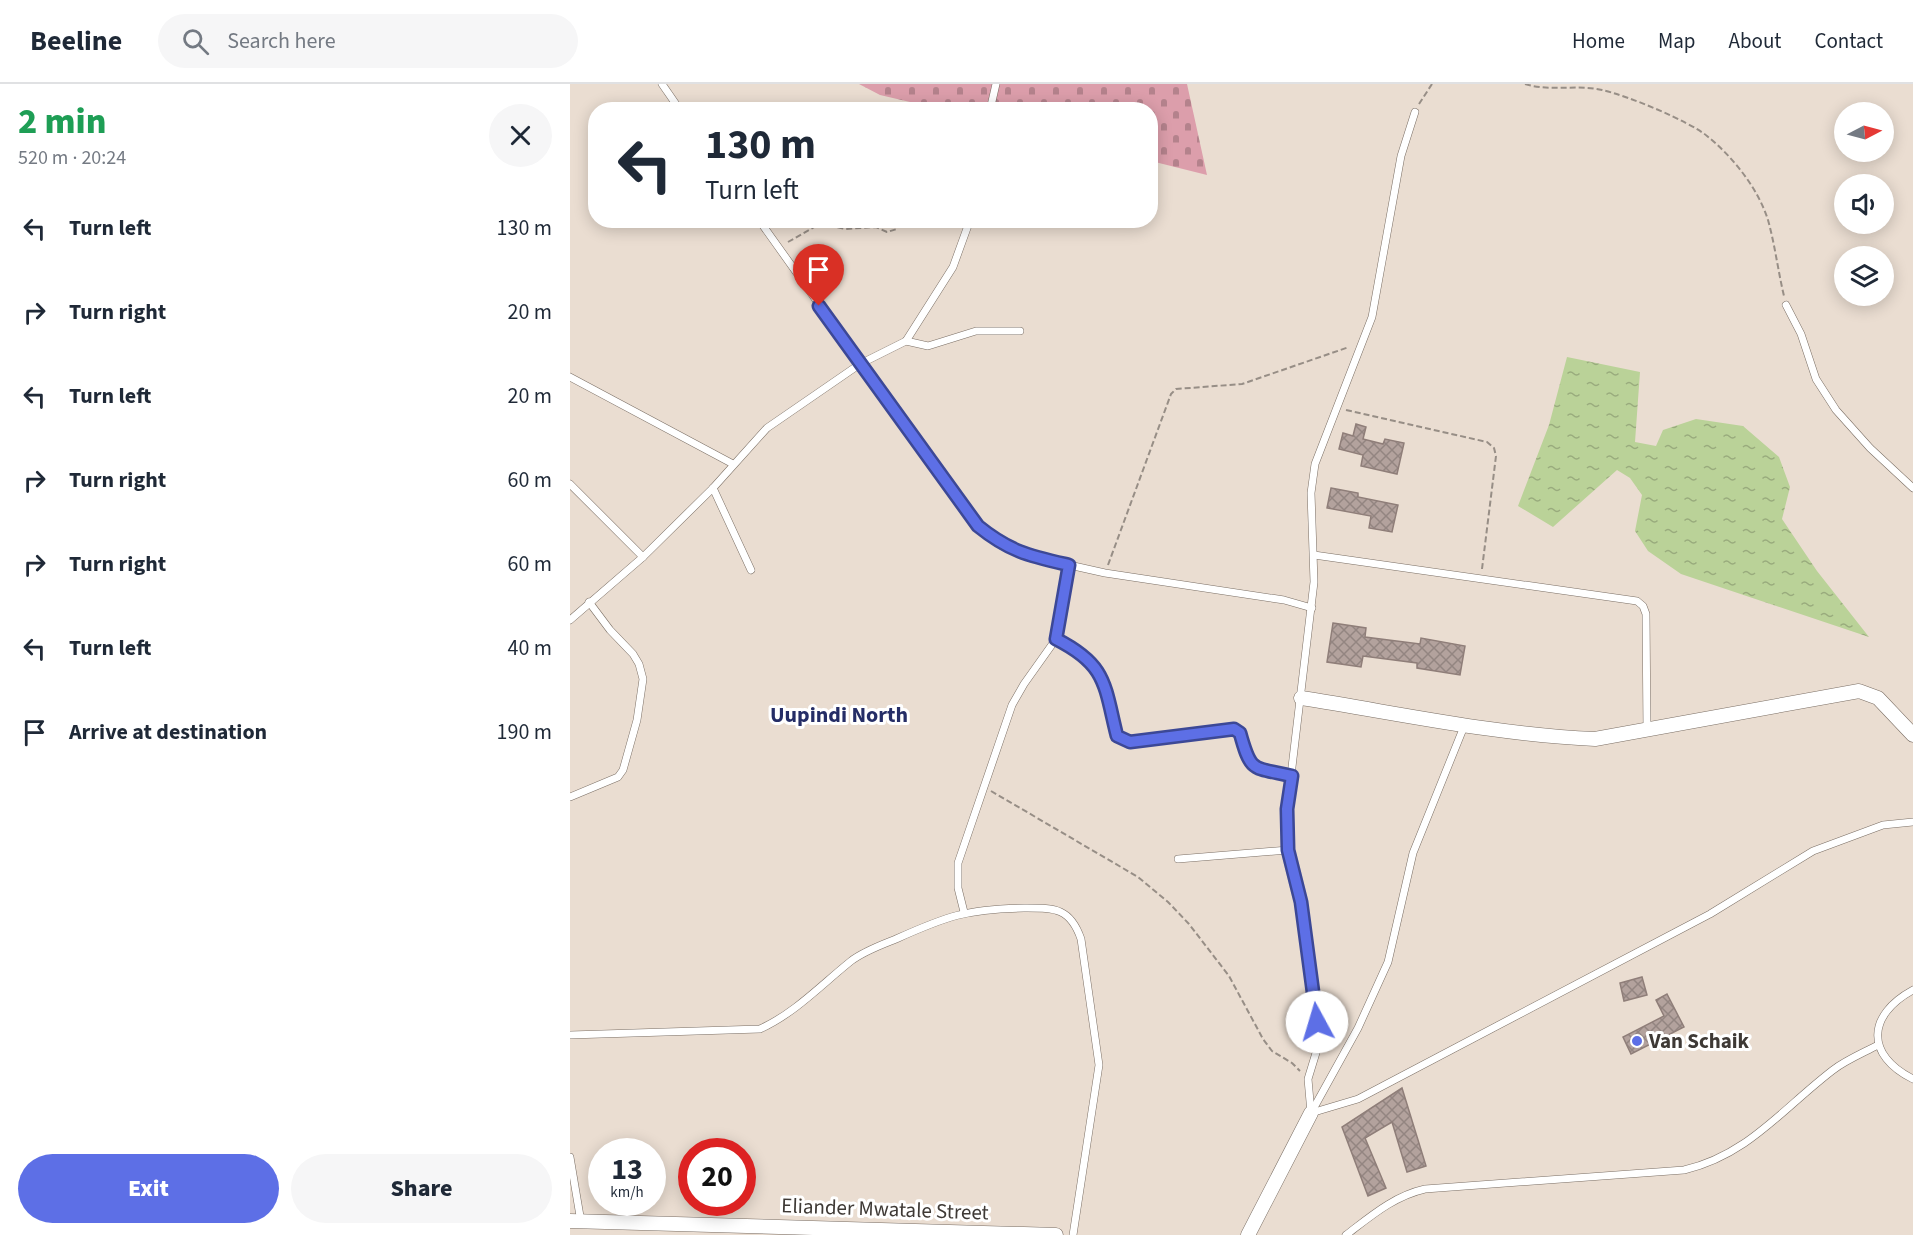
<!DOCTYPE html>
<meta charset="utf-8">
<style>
body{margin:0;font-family:"Source Sans 3",sans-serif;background:#f6f6f7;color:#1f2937;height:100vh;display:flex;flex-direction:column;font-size:22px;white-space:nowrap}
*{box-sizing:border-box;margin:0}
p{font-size:20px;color:#747a83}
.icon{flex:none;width:33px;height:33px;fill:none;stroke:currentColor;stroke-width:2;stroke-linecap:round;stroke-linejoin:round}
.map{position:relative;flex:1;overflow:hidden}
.sheet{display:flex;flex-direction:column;background:#fff;width:570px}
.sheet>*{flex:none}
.hud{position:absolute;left:18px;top:18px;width:570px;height:126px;border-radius:24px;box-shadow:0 3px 15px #0003;background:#fff;color:#1f2937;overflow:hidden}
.needle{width:39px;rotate:84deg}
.fabs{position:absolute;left:1264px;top:18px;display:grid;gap:12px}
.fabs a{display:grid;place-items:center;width:60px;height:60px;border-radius:50%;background:#fff;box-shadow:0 3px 15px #0003;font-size:30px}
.speed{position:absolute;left:18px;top:1054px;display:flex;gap:12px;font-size:30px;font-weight:700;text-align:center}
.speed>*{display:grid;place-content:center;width:78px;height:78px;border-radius:50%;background:#fff;box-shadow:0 3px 15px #0003;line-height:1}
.speed small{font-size:15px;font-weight:400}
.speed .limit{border:9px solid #d22;background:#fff;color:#111}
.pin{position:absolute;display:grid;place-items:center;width:51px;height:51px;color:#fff;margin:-62px -26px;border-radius:50% 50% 50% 0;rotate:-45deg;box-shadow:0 0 6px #0007}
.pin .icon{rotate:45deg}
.me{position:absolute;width:66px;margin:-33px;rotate:354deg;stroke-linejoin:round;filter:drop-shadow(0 0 4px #0008)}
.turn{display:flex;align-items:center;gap:21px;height:126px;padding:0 18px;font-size:27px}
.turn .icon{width:78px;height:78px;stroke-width:2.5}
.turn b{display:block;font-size:42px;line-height:51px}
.round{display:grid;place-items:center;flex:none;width:63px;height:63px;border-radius:32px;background:#f6f6f7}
.head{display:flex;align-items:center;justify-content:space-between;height:102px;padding:0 18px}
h1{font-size:36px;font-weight:800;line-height:45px;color:#1e9e55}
.primary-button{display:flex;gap:12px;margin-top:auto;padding:12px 18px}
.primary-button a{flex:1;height:69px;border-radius:36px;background:#5d6fe6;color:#fff;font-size:24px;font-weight:800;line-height:69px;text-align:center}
.primary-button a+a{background:#f6f6f7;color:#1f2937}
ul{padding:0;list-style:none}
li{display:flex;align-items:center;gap:18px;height:84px;padding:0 18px}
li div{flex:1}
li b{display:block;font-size:22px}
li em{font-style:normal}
header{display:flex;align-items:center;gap:36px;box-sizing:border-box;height:84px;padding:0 30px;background:#fff;border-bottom:2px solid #e0e1e3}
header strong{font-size:28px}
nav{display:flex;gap:33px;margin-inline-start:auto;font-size:21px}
.search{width:420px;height:54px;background:#f6f6f7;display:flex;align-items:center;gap:15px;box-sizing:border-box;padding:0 21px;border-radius:33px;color:#747a83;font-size:22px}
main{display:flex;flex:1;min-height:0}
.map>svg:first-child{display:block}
.cemetery{fill:url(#cemetery-stones)}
.water{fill:url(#water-ripples)}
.building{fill:url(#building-cross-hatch);stroke:#8f7e79;stroke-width:1.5}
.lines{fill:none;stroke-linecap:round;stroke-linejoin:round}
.lane-casing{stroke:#7a6e64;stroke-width:8}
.street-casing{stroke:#7a6e64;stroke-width:15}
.path{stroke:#978e86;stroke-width:2;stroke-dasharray:6 3;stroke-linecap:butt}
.lane{stroke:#fff;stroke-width:7}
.street{stroke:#fff;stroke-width:14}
.route-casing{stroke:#3c4896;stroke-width:15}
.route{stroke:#5d6fe6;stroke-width:10}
.poi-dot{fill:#5d6fe6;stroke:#fff;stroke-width:2}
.labels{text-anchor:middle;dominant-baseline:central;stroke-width:6;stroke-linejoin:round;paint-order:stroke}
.poi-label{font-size:21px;font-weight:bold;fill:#3e3935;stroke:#fff;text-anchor:start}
.street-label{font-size:21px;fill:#3e3935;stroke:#fff}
.neighbourhood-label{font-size:22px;font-weight:bold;fill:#252d66;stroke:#fff}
</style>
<header>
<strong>Beeline</strong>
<div class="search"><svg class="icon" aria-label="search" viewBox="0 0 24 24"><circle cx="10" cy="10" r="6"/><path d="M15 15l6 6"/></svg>Search here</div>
<nav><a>Home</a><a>Map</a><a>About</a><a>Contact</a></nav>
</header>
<main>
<section class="sheet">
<div class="head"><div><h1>2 min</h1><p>520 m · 20:24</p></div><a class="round"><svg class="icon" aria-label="close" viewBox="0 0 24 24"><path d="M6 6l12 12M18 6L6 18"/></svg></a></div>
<ul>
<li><svg class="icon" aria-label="left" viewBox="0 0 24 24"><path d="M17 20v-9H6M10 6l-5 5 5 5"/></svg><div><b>Turn left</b></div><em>130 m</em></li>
<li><svg class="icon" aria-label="right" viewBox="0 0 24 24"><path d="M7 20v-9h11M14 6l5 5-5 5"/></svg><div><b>Turn right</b></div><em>20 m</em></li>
<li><svg class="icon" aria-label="left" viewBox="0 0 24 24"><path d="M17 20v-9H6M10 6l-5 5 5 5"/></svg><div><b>Turn left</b></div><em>20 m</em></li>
<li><svg class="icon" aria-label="right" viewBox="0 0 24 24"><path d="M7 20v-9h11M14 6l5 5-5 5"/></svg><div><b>Turn right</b></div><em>60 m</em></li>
<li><svg class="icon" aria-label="right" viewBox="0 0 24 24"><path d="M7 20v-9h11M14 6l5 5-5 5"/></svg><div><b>Turn right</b></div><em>60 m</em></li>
<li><svg class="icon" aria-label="left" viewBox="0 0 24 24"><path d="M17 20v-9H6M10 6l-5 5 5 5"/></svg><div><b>Turn left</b></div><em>40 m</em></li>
<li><svg class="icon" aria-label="arrive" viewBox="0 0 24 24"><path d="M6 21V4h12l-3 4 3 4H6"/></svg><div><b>Arrive at destination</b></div><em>190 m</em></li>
</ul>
<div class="primary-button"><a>Exit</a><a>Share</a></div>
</section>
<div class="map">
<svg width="1343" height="1151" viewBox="0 0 1343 1151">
<defs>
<pattern id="cemetery-stones" width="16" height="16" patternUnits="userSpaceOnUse" patternTransform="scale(1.5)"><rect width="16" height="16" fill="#dc9eab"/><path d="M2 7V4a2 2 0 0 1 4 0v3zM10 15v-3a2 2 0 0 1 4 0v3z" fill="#b4828c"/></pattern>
<pattern id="water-ripples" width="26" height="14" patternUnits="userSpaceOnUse" patternTransform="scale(1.5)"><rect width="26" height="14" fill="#bad298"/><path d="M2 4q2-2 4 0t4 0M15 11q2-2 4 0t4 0" fill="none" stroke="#99ab7d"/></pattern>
<pattern id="building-cross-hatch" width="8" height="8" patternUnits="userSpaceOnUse" patternTransform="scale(1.5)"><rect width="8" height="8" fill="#b3a29d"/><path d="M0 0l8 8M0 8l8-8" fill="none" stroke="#938581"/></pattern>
</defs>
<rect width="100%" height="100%" fill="#eaddd1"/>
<polygon class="cemetery" points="289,0 617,0 637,91 581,77 580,26 370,25 310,11"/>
<polygon class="water" points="997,273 1070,288 1065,358 1086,362 1093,346 1126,335 1173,342 1209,373 1220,403 1212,435 1247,487 1299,553 1111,490 1078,467 1065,447 1072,411 1060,394 1047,386 983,443 948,422 979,341"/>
<g class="building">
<polygon points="786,340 796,343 793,355 813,360 815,355 834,359 827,390 791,382 793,371 769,365 773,349 783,352"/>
<polygon points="761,404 788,409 788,413 828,421 822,448 799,444 801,432 757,424"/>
<polygon points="763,539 796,544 795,553 850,560 851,554 895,562 890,591 847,584 847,579 793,572 791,583 757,578"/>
<polygon points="1072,893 1077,911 1054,917 1050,899"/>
<polygon points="1097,910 1114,943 1061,970 1053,953 1094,932 1086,916"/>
<polygon points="832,1004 856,1082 837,1088 822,1038 795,1054 816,1104 798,1112 772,1043"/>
</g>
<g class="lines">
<g class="lane-casing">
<g id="lane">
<polyline points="92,0 110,26"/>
<polyline points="420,26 426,0"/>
<polyline points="189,136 408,443 432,462 459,472 535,489 714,516 742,524"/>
<polyline points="1216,221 1231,250 1246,295 1266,326 1300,364 1343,404"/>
<polyline points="336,257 358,262 406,247 450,247"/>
<polyline points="0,293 163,380"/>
<polyline points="0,400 73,473"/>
<polyline points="143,404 181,486"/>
<polyline points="744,471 1067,517 1073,522 1076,530 1077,647"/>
<polyline points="0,536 73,473 143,404 197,344 290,280 336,257 383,183 400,136"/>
<path d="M486 555C537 581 534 600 547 652L559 658 664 645 670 649C681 689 683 684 722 692"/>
<polyline points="0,713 48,693 53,686 67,636 73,595 69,580 63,570 40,546 19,518"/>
<polyline points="608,775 718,766"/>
<polyline points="394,828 388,804 388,779 442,621 454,600 486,555 499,481"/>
<path d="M1343 906C1297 931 1295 971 1343 995"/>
<path d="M0 951 190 945C225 929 251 901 281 877 294 867 311 861 326 855 377 832 397 825 454 824 484 824 500 823 511 855L529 981 503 1151"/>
<polyline points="741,1029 738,995 749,959 731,817 718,766 717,725 744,498 741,409 745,380 802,233 831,72 845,28"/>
<polyline points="741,1029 788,1015 1140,830 1243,767 1313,741 1343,738"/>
<polyline points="741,1029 788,944 818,878 843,769 895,640"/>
<polyline points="0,1073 11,1138"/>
<path d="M776 1151C801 1132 824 1112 855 1105L1114 1086C1178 1071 1212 1025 1263 986 1276 976 1293 969 1308 961"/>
</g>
</g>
<g class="street-casing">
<g id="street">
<path d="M731 614C828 629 927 651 1025 655L1289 607 1308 614 1343 651"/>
<polyline points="0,1137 486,1151"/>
<polyline points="678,1151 741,1029"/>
</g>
</g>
<g class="path">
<path d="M955 0C980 8 1007 0 1032 6 1056 11 1119 37 1137 52 1162 72 1188 104 1198 136 1205 161 1208 187 1214 212"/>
<polyline points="849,20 862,0"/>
<polyline points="218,158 246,142 258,141 275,145 306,143 317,148 327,145 332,136"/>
<polyline points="776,326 917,358 924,364 926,372 912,485"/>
<polyline points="538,481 601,310 606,305 672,300 779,263"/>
<polyline points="421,707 568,793 598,818 619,840 659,892 693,955 702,967 722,979 730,987"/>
</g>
<use href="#lane" class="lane"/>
<use href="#street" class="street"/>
</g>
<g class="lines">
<g class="route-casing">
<path id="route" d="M249 222 408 442C440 468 460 472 499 481L486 555C537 581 534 600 547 652L560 658 664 645 670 649C681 689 682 683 722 692L717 725 718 766 731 818 747 938"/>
</g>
<use href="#route" class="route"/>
</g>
<circle class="poi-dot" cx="1067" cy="957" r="6"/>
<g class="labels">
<g class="poi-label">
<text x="1079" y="957">Van Schaik</text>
</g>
<g class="street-label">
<text transform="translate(315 1125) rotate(2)">Eliander Mwatale Street</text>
</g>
<g class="neighbourhood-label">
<text x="269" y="631">Uupindi North</text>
</g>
</g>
</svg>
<div class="fabs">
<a><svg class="needle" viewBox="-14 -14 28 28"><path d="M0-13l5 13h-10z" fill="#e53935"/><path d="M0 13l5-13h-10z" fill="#747a83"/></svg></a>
<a><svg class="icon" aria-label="sound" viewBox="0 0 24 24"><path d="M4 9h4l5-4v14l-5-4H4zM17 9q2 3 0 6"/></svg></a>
<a><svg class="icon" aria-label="layers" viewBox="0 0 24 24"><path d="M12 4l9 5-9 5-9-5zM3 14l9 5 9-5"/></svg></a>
</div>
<div class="speed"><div>13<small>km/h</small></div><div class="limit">20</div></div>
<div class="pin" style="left:249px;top:222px;background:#d93025"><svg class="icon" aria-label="arrive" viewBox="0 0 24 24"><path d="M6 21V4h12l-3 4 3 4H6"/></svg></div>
<svg class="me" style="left:747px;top:938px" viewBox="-20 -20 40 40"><circle r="19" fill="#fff"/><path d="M0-13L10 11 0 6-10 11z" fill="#5d6fe6"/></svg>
<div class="hud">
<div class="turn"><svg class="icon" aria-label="left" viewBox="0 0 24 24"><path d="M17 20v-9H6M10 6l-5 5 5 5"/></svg><div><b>130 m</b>Turn left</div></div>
</div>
</div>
</main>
